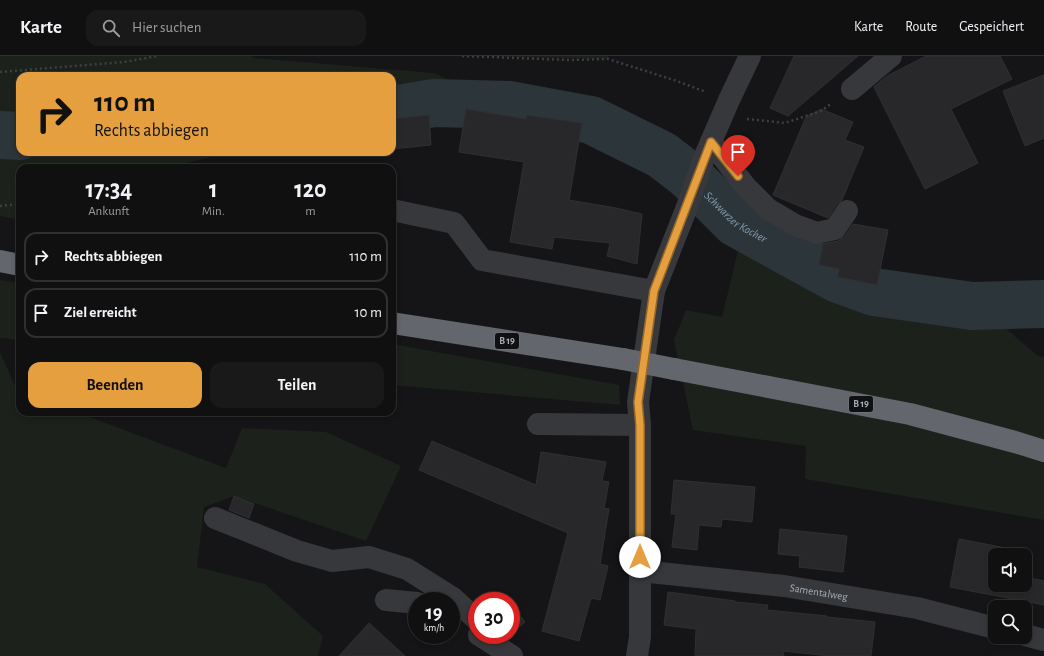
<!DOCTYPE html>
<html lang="de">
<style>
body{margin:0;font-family:"Alegreya Sans",sans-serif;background:#19191a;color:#f1f3f6;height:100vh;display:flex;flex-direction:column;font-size:15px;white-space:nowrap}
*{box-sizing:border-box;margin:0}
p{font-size:13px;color:#9c9d9f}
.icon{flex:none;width:22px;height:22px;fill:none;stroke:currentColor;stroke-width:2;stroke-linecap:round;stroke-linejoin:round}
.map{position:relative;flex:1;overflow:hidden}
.drawer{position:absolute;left:16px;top:108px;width:380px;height:252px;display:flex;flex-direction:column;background:#101011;border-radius:12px;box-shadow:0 2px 6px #0003,0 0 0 1px #303031}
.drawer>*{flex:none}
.banner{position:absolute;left:16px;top:16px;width:380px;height:84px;border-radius:12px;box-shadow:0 2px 6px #0003,0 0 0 1px #303031;background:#e59f3f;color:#111;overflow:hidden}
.buttons{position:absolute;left:988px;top:492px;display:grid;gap:8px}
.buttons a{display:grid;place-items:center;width:44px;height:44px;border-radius:8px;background:#101011;box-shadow:0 2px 6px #0003,0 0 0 1px #303031;font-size:20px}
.speed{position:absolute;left:408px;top:536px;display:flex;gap:8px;font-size:20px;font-weight:700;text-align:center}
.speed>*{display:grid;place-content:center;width:52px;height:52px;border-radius:50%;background:#101011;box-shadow:0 2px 6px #0003,0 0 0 1px #303031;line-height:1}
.speed small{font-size:10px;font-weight:400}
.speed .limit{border:6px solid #d22;background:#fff;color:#111}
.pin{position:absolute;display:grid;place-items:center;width:34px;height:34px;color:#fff;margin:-41px -17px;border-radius:50% 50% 50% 0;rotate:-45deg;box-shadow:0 0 4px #0007}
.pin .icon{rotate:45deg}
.me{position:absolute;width:44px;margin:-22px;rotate:0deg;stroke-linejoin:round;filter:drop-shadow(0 0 3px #0008)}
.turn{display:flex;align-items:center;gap:14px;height:84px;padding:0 12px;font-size:18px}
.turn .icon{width:52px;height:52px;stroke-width:2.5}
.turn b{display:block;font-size:28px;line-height:34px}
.eta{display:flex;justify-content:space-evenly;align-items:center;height:68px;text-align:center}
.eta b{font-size:24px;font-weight:700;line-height:28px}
.cta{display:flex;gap:8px;margin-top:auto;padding:8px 12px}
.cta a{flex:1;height:46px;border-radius:12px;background:#e59f3f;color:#111;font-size:16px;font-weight:700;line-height:46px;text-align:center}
.cta a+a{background:#19191a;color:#f1f3f6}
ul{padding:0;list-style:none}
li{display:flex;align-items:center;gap:12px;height:50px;margin:0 8px 6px;padding:0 4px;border:2px solid #303031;border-radius:12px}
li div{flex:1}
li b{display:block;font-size:15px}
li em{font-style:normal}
header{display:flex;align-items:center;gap:24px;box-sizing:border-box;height:56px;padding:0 20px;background:#101011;border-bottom:1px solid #303031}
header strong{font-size:19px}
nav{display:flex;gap:22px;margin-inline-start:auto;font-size:14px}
.search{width:280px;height:36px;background:#19191a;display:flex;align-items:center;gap:10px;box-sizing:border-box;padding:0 14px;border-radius:12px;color:#9c9d9f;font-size:15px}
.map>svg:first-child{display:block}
.green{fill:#1c211c}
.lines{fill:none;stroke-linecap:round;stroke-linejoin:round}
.river{stroke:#2c353a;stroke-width:48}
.building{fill:#28282b;stroke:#2f3033}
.path{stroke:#3d3f43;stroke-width:2.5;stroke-dasharray:2 3;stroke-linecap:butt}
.minor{stroke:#36383c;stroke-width:22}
.highway{stroke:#63666c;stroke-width:22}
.highway-bridge{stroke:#63666c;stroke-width:22}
.route-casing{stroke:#956729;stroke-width:10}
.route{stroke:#e59f3f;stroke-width:7}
.labels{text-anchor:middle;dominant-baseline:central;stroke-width:4;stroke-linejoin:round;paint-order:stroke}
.shield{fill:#101012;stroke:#7a7f85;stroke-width:1}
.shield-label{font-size:10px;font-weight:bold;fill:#a8aeb6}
.street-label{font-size:11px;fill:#a8aeb6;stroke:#101012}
.water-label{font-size:12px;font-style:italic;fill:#819daf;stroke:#101012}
</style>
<header>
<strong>Karte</strong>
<div class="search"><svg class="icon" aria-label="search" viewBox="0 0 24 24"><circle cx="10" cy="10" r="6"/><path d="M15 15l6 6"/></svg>Hier suchen</div>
<nav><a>Karte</a><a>Route</a><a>Gespeichert</a></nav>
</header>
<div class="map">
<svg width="1044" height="600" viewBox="0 0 1044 600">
<rect width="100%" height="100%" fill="#151517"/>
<g class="green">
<polygon points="0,0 252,0 253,2 434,17 478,38 588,49 582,67 526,59 466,53 429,59 392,60 392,20 20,20 20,96 233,96 182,108 129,112 20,112 20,164 0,160"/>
<polygon points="477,0 608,0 608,3"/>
<polygon points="741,182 838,243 920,265 1004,271 1038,300 1044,301 1044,464 805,423 806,390 693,374 674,284 686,254 722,261"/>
<polygon points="0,224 20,227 20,284 0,282"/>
<polygon points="392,288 619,329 620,349 392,329"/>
<polygon points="0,296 17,334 20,335 20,356 76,356 226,412 242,372 326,376 401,410 366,485 234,440 204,451 197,511 265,528 323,580 318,600 0,600"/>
</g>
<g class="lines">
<g class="river">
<path id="s1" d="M392 54 434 47 510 49 591 64 662 99 689 120 736 167 838 223 874 236 972 250 1044 248"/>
<polyline points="0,79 20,80"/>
</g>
</g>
<g class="building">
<polygon points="794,0 858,0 788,60 770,52"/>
<polygon points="926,0 1000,0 1012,23 951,53 978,107 925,133 874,31 887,20"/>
<polygon points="1044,19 1044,82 1025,90 1003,35"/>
<polygon points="466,53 526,63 526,59 582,67 569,144 616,152 642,158 637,208 607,200 610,187 554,181 552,193 510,186 524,106 459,96"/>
<polygon points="821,53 853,66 845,84 864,91 842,144 837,148 828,162 773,139 806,61"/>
<polygon points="429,59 431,89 392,93 392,63"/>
<polygon points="853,168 888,174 877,229 838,221 839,213 819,209 823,188 838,185 845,180"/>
<polygon points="432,385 536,429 541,396 606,406 602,425 609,426 604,452 609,453 600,508 608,510 600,544 591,542 579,585 542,575 568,477 419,414"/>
<polygon points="674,424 755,431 752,466 722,463 721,471 699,469 697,494 672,491 676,458 671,458"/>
<polygon points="234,440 254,448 249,462 229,454"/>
<polygon points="780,473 847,480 843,516 799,511 800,500 778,498"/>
<polygon points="959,483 1001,491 1000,499 995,499 995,529 1025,529 1025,521 1044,525 1044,549 950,531"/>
<polygon points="668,536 735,545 735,546 768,549 767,554 827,560 827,561 875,566 871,600 830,600 783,595 784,600 695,600 696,573 664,569"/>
<polygon points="511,547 525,566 511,578"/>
<polygon points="369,567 405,600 339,600"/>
</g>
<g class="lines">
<g class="path">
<polyline points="462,0 570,4 608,3 674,24 706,36"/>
<polyline points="0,16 124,6 158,0"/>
<polyline points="747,63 785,67 821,55 832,47"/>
<polyline points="0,150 20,148"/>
</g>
<g class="minor">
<polyline points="852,33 891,0"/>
<polyline points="711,86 746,131 768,153 795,169 817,177 835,173 847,155"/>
<polyline points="392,154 454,167 482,204 654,235"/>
<polyline points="538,368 640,369"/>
<polyline points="215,462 297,495 332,505 369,501 407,513 453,542 477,564"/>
<path id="s2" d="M640 515 784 530 917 552 995 572"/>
<polyline points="386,544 417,547"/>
<polyline points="479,579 512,600"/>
<polyline points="1025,579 1044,584"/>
<polyline points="637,600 640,581 640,369 638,346 654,235 687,151 704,102 729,44 750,0"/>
</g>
<g class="highway">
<polyline points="0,205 20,209"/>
<polyline points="392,267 623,303"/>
<polyline points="674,313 910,358 1015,386 1044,395"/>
</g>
<polyline class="highway-bridge" points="623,303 674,313"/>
</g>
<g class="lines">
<g class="route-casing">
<polyline id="route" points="640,501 640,369 638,346 654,235 711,86 738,120"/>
</g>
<use href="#route" class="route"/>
</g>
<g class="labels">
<g class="shield">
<rect x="495" y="277" width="24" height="16" rx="3"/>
<rect x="849" y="340" width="24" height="16" rx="3"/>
</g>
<g class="shield-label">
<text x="507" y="285">B 19</text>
<text x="861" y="348">B 19</text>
</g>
<g class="street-label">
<text stroke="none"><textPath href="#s2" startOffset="180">Samentalweg</textPath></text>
</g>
<g class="water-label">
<text stroke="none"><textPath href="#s1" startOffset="377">Schwarzer Kocher</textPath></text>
</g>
</g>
</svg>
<div class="buttons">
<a><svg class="icon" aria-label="sound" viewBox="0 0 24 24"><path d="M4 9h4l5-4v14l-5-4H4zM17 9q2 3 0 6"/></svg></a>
<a><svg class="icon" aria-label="search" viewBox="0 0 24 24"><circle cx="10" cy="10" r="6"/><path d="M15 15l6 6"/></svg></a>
</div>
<div class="speed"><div>19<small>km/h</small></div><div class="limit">30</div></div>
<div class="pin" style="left:738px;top:120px;background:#d93025"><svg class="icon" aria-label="arrive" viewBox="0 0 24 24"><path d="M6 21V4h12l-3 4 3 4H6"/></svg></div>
<svg class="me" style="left:640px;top:501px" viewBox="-20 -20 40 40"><circle r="19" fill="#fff"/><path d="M0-13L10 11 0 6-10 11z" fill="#e59f3f"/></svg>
<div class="banner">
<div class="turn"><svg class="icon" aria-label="right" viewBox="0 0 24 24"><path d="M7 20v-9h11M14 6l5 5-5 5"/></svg><div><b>110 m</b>Rechts abbiegen</div></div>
</div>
<section class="drawer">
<div class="eta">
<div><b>17:34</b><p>Ankunft</p></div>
<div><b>1</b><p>Min.</p></div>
<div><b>120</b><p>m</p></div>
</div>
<ul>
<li><svg class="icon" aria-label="right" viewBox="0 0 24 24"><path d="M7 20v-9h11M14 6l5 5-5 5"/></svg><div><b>Rechts abbiegen</b></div><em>110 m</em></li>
<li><svg class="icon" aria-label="arrive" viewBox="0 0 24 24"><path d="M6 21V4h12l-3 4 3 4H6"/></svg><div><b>Ziel erreicht</b></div><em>10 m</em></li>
</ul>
<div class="cta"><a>Beenden</a><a>Teilen</a></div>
</section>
</div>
